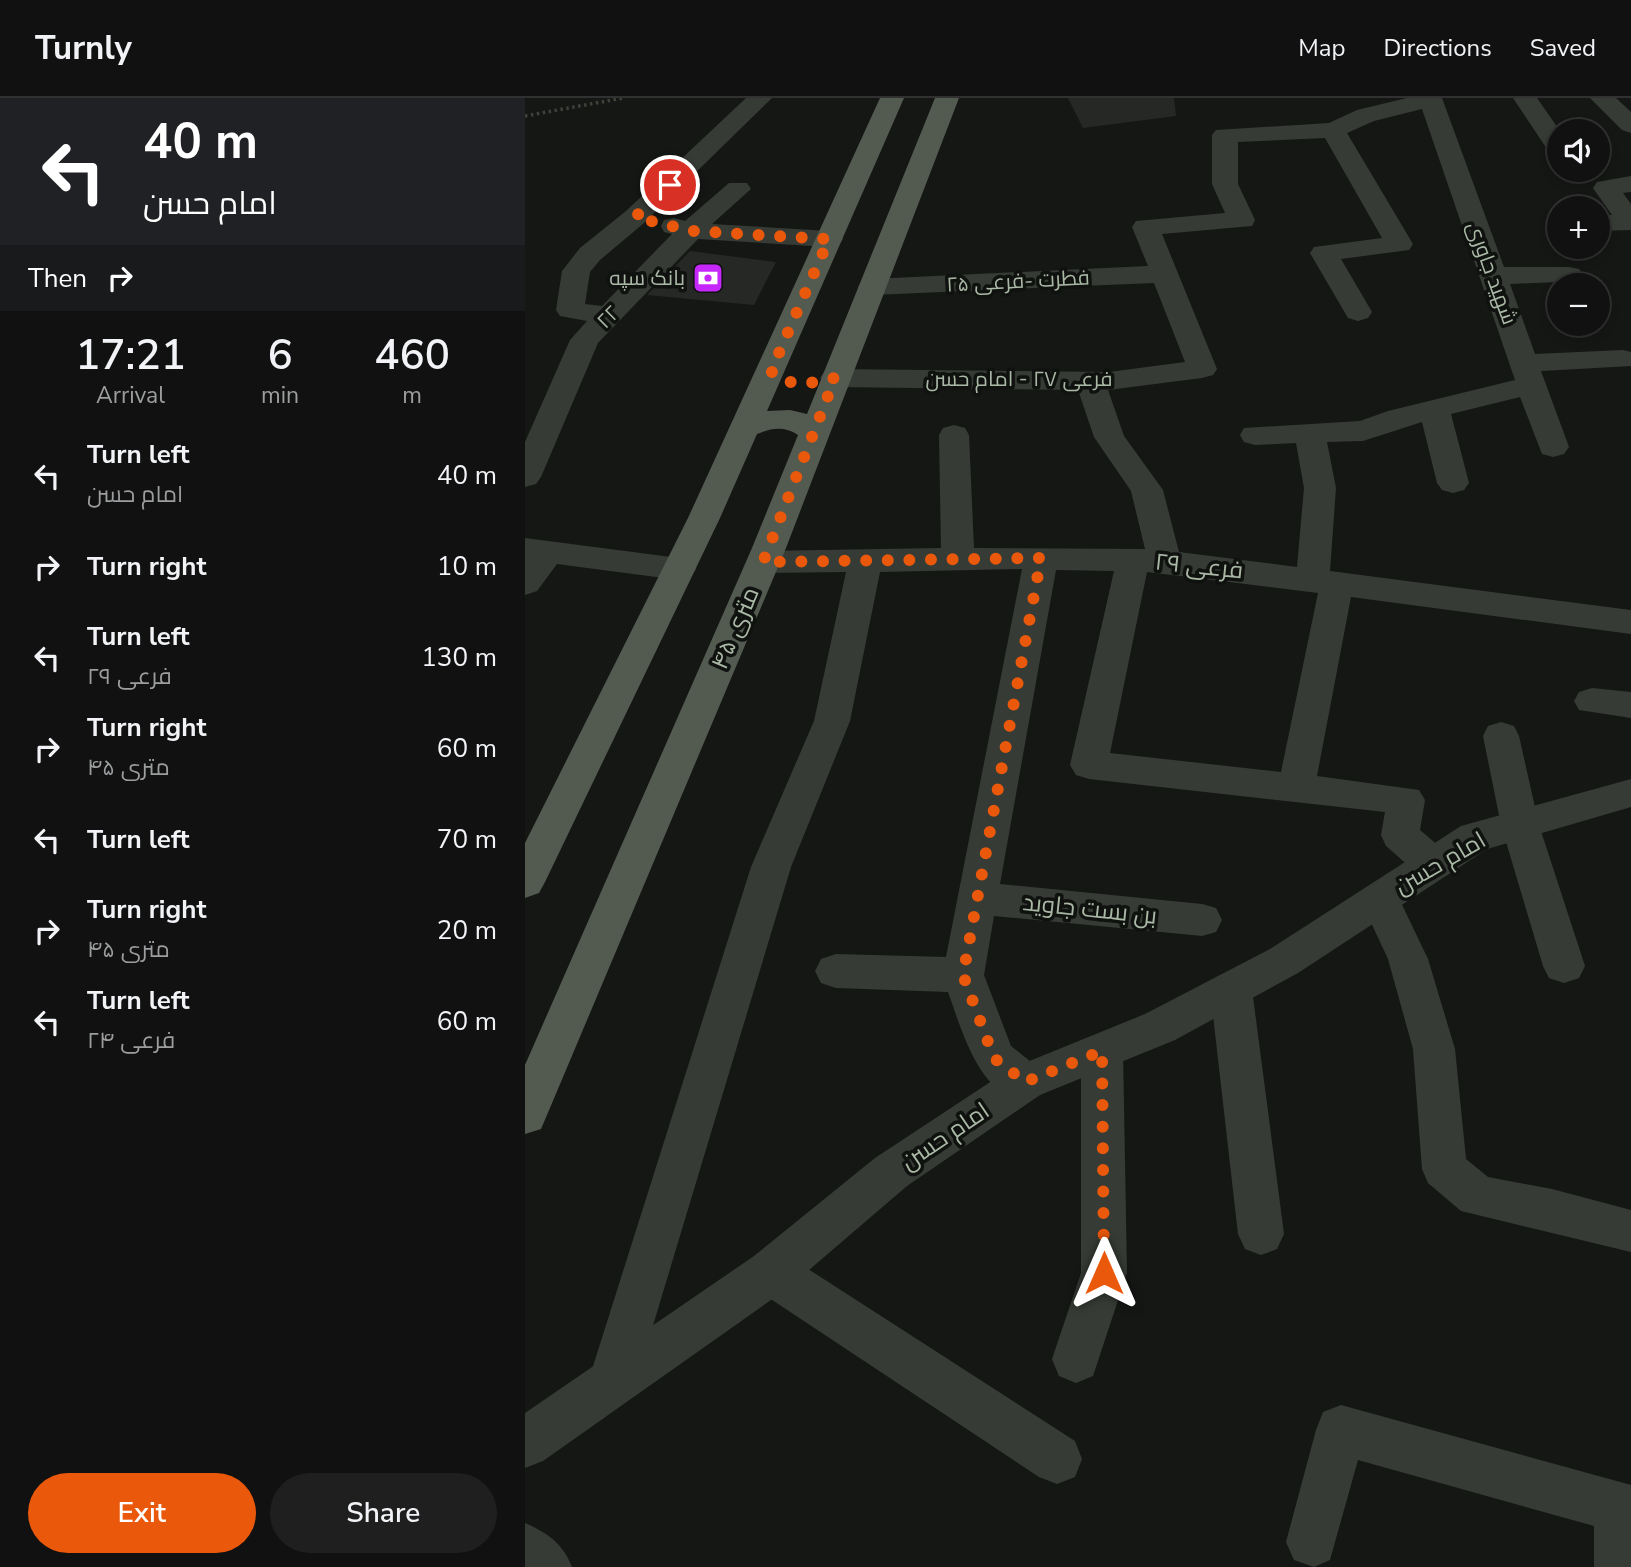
<!DOCTYPE html>
<meta charset="utf-8">
<style>
body{margin:0;font-family:"Nunito Sans",Cairo,sans-serif;background:#1e1f1e;color:#f1f3f6;height:100vh;display:flex;flex-direction:column;font-size:26px;white-space:nowrap}
*{box-sizing:border-box;margin:0}
p{font-size:23px;color:#9c9d9f}
.icon{flex:none;width:38px;height:38px;fill:none;stroke:currentColor;stroke-width:2;stroke-linecap:round;stroke-linejoin:round}
.map{position:relative;flex:1;overflow:hidden}
.details{display:flex;flex-direction:column;background:#101110;width:525px}
.details>*{flex:none}
.top-card{background:#202124;color:#fff;overflow:hidden}
.fabs{position:absolute;left:1022px;top:21px;display:grid;gap:14px}
.fabs a{display:grid;place-items:center;width:63px;height:63px;border-radius:50%;background:#101110;box-shadow:0 4px 10px #0003,0 0 0 2px #303130;font-size:35px}
.pin{position:absolute;display:grid;place-items:center;width:60px;height:60px;color:#fff;margin:-30px;border:4px solid #fff;border-radius:50%;box-shadow:0 2px 7px #0007}
.me{position:absolute;width:77px;margin:-38px;rotate:0deg;stroke-linejoin:round;filter:drop-shadow(0 0 5px #0008)}
.turn{display:flex;align-items:center;gap:24px;height:147px;padding:0 28px;font-size:32px}
.turn .icon{width:91px;height:91px;stroke-width:2.5}
.turn b{display:block;font-size:49px;line-height:60px}
.then{display:flex;align-items:center;height:66px;padding:0 28px;background:#0003;gap:14px;font-size:26px}
.eta{display:flex;justify-content:space-evenly;align-items:center;height:119px;text-align:center}
.eta b{font-size:42px;font-weight:600;line-height:49px}
.primary-button{display:flex;gap:14px;margin-top:auto;padding:14px 28px}
.primary-button a{flex:1;height:80px;border-radius:42px;background:#ea580c;color:#fff;font-size:28px;font-weight:600;line-height:80px;text-align:center}
.primary-button a+a{background:#1e1f1e;color:#f1f3f6}
ul{padding:0;list-style:none}
li{display:flex;align-items:center;gap:21px;height:91px;padding:0 28px}
li div{flex:1}
li b{display:block;font-size:26px}
li em{font-style:normal}
header{display:flex;align-items:center;gap:42px;box-sizing:border-box;height:98px;padding:0 35px;background:#101110;border-bottom:2px solid #303130}
header strong{font-size:33px}
nav{display:flex;gap:38px;margin-inline-start:auto;font-size:24px}
main{display:flex;flex:1;min-height:0}
.map>svg:first-child{display:block}
.building{fill:#252825}
.lines{fill:none;stroke-linecap:round;stroke-linejoin:round}
.path{stroke:#3d433b;stroke-width:3.5;stroke-dasharray:2.5 3.5;stroke-linecap:butt}
.minor{fill:#363c35;fill-rule:evenodd}
.tertiary{fill:#363c35;fill-rule:evenodd}
.primary{fill:#535b51;fill-rule:evenodd}
.route{stroke:#ea580c;stroke-width:12;stroke-dasharray:0 21.6}
.labels{text-anchor:middle;dominant-baseline:central;stroke-width:7;stroke-linejoin:round;paint-order:stroke}
.far-street-label{font-size:21px;fill:#aab8a6;stroke:#101210}
.far-poi-label{font-size:21px;fill:#aab8a6;stroke:#101210;text-anchor:end}
.street-label{font-size:24px;fill:#aab8a6;stroke:#101210}
</style>
<header>
<strong>Turnly</strong>
<nav><a>Map</a><a>Directions</a><a>Saved</a></nav>
</header>
<main>
<section class="details">
<div class="top-card">
<div class="turn"><svg class="icon" aria-label="left" viewBox="0 0 24 24"><path d="M17 20v-9H6M10 6l-5 5 5 5"/></svg><div><b>40 m</b>امام حسن</div></div>
<div class="then">Then<svg class="icon" aria-label="right" viewBox="0 0 24 24"><path d="M7 20v-9h11M14 6l5 5-5 5"/></svg></div>
</div>
<div class="eta">
<div><b>17:21</b><p>Arrival</p></div>
<div><b>6</b><p>min</p></div>
<div><b>460</b><p>m</p></div>
</div>
<ul>
<li><svg class="icon" aria-label="left" viewBox="0 0 24 24"><path d="M17 20v-9H6M10 6l-5 5 5 5"/></svg><div><b>Turn left</b><p>امام حسن</p></div><em>40 m</em></li>
<li><svg class="icon" aria-label="right" viewBox="0 0 24 24"><path d="M7 20v-9h11M14 6l5 5-5 5"/></svg><div><b>Turn right</b></div><em>10 m</em></li>
<li><svg class="icon" aria-label="left" viewBox="0 0 24 24"><path d="M17 20v-9H6M10 6l-5 5 5 5"/></svg><div><b>Turn left</b><p>فرعی ۲۹</p></div><em>130 m</em></li>
<li><svg class="icon" aria-label="right" viewBox="0 0 24 24"><path d="M7 20v-9h11M14 6l5 5-5 5"/></svg><div><b>Turn right</b><p>۴۵ متری</p></div><em>60 m</em></li>
<li><svg class="icon" aria-label="left" viewBox="0 0 24 24"><path d="M17 20v-9H6M10 6l-5 5 5 5"/></svg><div><b>Turn left</b></div><em>70 m</em></li>
<li><svg class="icon" aria-label="right" viewBox="0 0 24 24"><path d="M7 20v-9h11M14 6l5 5-5 5"/></svg><div><b>Turn right</b><p>۴۵ متری</p></div><em>20 m</em></li>
<li><svg class="icon" aria-label="left" viewBox="0 0 24 24"><path d="M17 20v-9H6M10 6l-5 5 5 5"/></svg><div><b>Turn left</b><p>فرعی ۲۴</p></div><em>60 m</em></li>
</ul>
<div class="primary-button"><a>Exit</a><a>Share</a></div>
</section>
<div class="map">
<svg width="1106" height="1469" viewBox="0 0 1106 1469">
<rect width="100%" height="100%" fill="#151715"/>
<g class="building">
<polygon points="543,0 649,0 651,18 558,30"/>
<polygon points="165,153 251,164 229,207 122,197"/>
</g>
<g class="lines">
<polyline class="path" points="0,18 98,0"/>
<g class="minor">
<polygon points="221,0 247,0 119,125 75,162 65,174 60,206 77,208 147,136 139,134 136,128 139,122 149,120 160,123 204,85 222,85 226,91 187,126 304,133 314,135 318,141 314,147 304,149 173,141 73,245 16,379 11,386 0,389 0,344 45,242 62,223 35,218 31,212 37,173 55,150 101,113"/>
<path d="M882 0H917L979 169H1044L1054 171 1058 177 1054 183 985 186 1010 256 1098 252 1106 254V268L1016 273 1044 349 1039 356 1028 359 1017 356 995 299 926 316 944 385 939 392 928 395 917 392 912 385 897 324 838 343 802 344 811 390 805 473 1106 512V536L826 499 792 678 894 692 900 702 895 732 922 755 928 766 922 777 908 781 894 777 861 748 856 737 860 714 564 681 551 677 545 667 589 473 531 472 475 786 677 806 691 810 697 822 691 834 677 838 469 818 459 877 486 948 515 971 522 984 515 997C459 1018 437 932 423 894L311 890 296 885 290 873 296 861 311 856 421 859 497 471 355 474 325 623 266 769 111 1284 104 1301 87 1308 70 1301 63 1284 226 769 289 623 321 474 238 475 226 472 221 464 226 456 238 453 416 450 414 337 418 330 429 327 440 330 444 337 449 450 620 451 606 393 569 339 553 292 310 289 299 286 295 280 299 274 310 271 584 274 660 264 629 185 347 197 337 195 333 189 337 183 347 181 623 168 607 129 611 123 700 115 687 86V37L691 32 804 25 832 12ZM897 11 990 282 863 313 835 323 719 330 715 337 719 344 730 347 771 345 779 390 772 469 654 454 638 392 599 338 583 292 677 280 688 277 692 271 637 136 727 128 730 122 713 86V44L800 40 857 140 789 149 785 155 823 220 833 223 843 220 847 214 816 161 884 152 888 146 822 35 849 23ZM622 474 793 495 756 674 585 655Z"/>
<polygon points="988,0 1012,0 1035,33 1034,56 1024,54"/>
<polygon points="1065,0 1091,0 1106,14 1106,35 1097,32"/>
<polygon points="1106,78 1106,94 1098,95 1106,106 1106,132 1073,133 1073,117 1087,117 1068,90 1072,84"/>
<polygon points="0,440 154,460 166,463 171,471 166,479 154,482 32,466 12,493 0,497"/>
<polygon points="1067,590 1106,594 1106,620 1054,612 1049,603 1054,594"/>
<polygon points="976,624 989,628 994,638 1014,727 1060,868 1054,880 1039,885 1024,880 1018,868 976,727 958,638 963,628"/>
<polygon points="855,785 869,790 903,861 930,951 941,1061 963,1079 1027,1091 1106,1112 1106,1154 936,1113 903,1085 897,1071 888,951 863,861 835,801 841,790"/>
<polygon points="706,874 721,879 727,891 759,1136 752,1151 736,1157 720,1151 713,1136 685,891 691,879"/>
<polygon points="577,935 592,940 598,953 602,1175 568,1278 551,1285 534,1278 527,1261 556,1175 556,953 562,940"/>
<polygon points="246,1152 263,1158 550,1343 557,1361 550,1379 532,1386 514,1379 229,1190 223,1174 229,1158"/>
<polygon points="816,1307 1106,1387 1106,1469 1069,1469 1069,1428 833,1362 805,1462 789,1469 769,1462 761,1444 791,1332 798,1314"/>
<path d="M0 1425C23 1435 38 1446 47 1469H0Z"/>
</g>
<polygon class="tertiary" points="1106,681 1106,709 962,751 773,875 650,942 515,997 382,1088 263,1190 18,1363 0,1370 0,1315 229,1158 350,1060 485,971 620,916 745,851 936,728"/>
<path class="primary" d="M355 0H379L242 313 265 312 282 316 410 0H434L261 450 22 1017 16 1031 0 1036V967L227 450 273 337C259 328 247 330 232 336L195 420 20 784 14 795 0 800V745L163 420Z"/>
</g>
<g class="lines">
<path class="route" d="M145 87 110 119 167 133 304 141 246 273C263 291 288 285 310 280L238 464 516 460 438 877 469 960 500 984 577 953 579 1175"/>
</g>
<defs>
<g id="bank-square" transform="scale(1.575)"><rect x="-9" y="-9" width="18" height="18" rx="4" fill="#c628fb" stroke="#101210"/><path d="M-6-4H6V4H-6ZM0-2.3a2.3 2.3 0 1 0 0 4.6a2.3 2.3 0 1 0 0-4.6Z" fill="#fff"/></g>
</defs>
<g fill-rule="evenodd">
<use href="#bank-square" x="183" y="180"/>
</g>
<g class="labels">
<g class="far-street-label">
<text transform="translate(967 175) rotate(70)">شهید جاوری</text>
<text transform="translate(493 183) rotate(-3)">فطرت -فرعی ۲۵</text>
<text transform="translate(83 219) rotate(-45)">۲۲</text>
<text x="494" y="281">فرعی ۲۷ - امام حسن</text>
</g>
<g class="far-poi-label">
<text x="160" y="180">بانک سپه</text>
</g>
<g class="street-label">
<text transform="translate(674 468) rotate(6)">فرعی ۲۹</text>
<text transform="translate(210 530) rotate(-67)">۴۵ متری</text>
<text transform="translate(915 765) rotate(-30)">امام حسن</text>
<text transform="translate(565 811) rotate(6)">بن بست جاوید</text>
<text transform="translate(420 1038) rotate(-34)">امام حسن</text>
</g>
</g>
</svg>
<div class="fabs">
<a><svg class="icon" aria-label="sound" viewBox="0 0 24 24"><path d="M4 9h4l5-4v14l-5-4H4zM17 9q2 3 0 6"/></svg></a>
<a>+</a>
<a>−</a>
</div>
<div class="pin" style="left:145px;top:87px;background:#d93025"><svg class="icon" aria-label="arrive" viewBox="0 0 24 24"><path d="M6 21V4h12l-3 4 3 4H6"/></svg></div>
<svg class="me" style="left:579px;top:1175px" viewBox="-20 -20 40 40"><path d="M0-17L14 15 0 8-14 15z" fill="#ea580c" stroke="#fff" stroke-width="4"/></svg>
</div>
</main>
